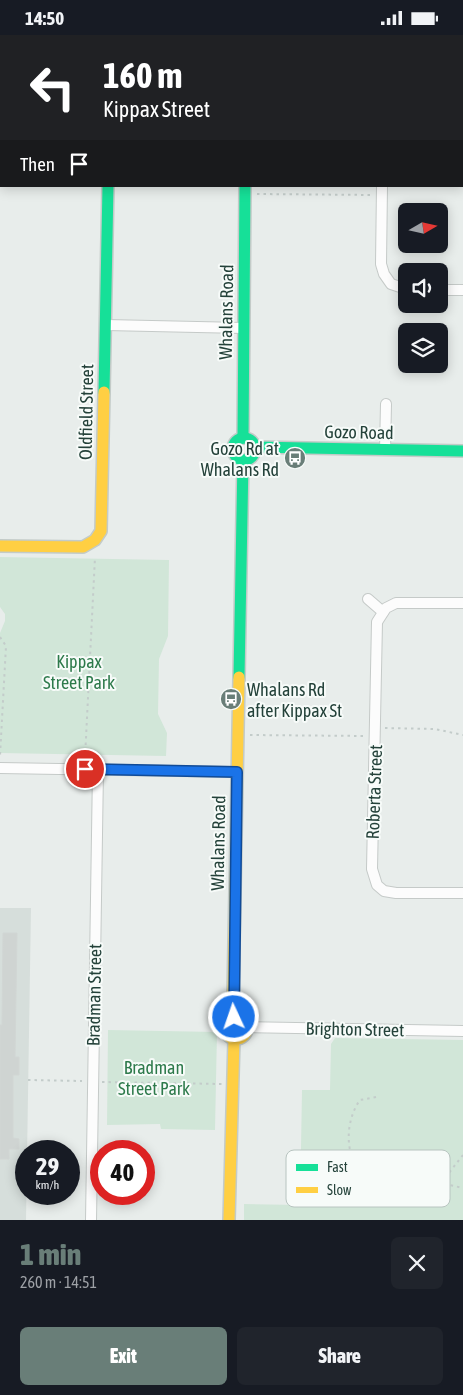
<!DOCTYPE html>
<meta charset="utf-8">
<style>
body{margin:0;font-family:"Asap Condensed",sans-serif;background:#20242c;color:#f1f3f6;height:100vh;display:flex;flex-direction:column;font-size:19px;white-space:nowrap}
*{box-sizing:border-box;margin:0}
p{font-size:16px;color:#9ea1a6}
.icon{flex:none;width:28px;height:28px;fill:none;stroke:currentColor;stroke-width:2;stroke-linecap:round;stroke-linejoin:round}
.map{position:relative;height:1185px;overflow:hidden}
.panel{display:flex;flex-direction:column;background:#171b24;flex:1}
.panel>*{flex:none}
.top-card{position:absolute;left:0px;top:0px;width:464px;height:152px;box-shadow:0 2px 12px #0003;background:#202124;color:#fff;overflow:hidden}
.needle{width:32px;rotate:81deg}
.fabs{position:absolute;left:398px;top:168px;display:grid;gap:10px}
.fabs a{display:grid;place-items:center;width:50px;height:50px;border-radius:8px;background:#171b24;box-shadow:0 2px 12px #0003;font-size:25px}
.speed{position:absolute;left:15px;top:1105px;display:flex;gap:10px;font-size:25px;font-weight:700;text-align:center}
.speed>*{display:grid;place-content:center;width:65px;height:65px;border-radius:50%;background:#171b24;box-shadow:0 2px 12px #0003;line-height:1}
.speed small{font-size:12px;font-weight:400}
.speed .limit{border:8px solid #d22;background:#fff;color:#111}
.pin{position:absolute;display:grid;place-items:center;width:42px;height:42px;color:#fff;margin:-21px;border:2px solid #fff;border-radius:50%;box-shadow:0 1px 5px #0007}
.me{position:absolute;width:55px;margin:-28px;rotate:357deg;stroke-linejoin:round;filter:drop-shadow(0 0 4px #0008)}
.turn{display:flex;align-items:center;gap:18px;height:105px;padding:0 20px;font-size:22px}
.turn .icon{width:65px;height:65px;stroke-width:2.5}
.turn b{display:block;font-size:35px;line-height:42px}
.then{display:flex;align-items:center;height:48px;padding:0 20px;background:#0003;gap:10px;font-size:19px}
.round{display:grid;place-items:center;flex:none;width:52px;height:52px;border-radius:8px;background:#20242c}
.summary{display:flex;align-items:center;justify-content:space-between;height:85px;padding:0 20px}
h1{font-size:30px;font-weight:800;line-height:38px;color:#697e78}
.cta{display:flex;gap:10px;margin-top:auto;padding:10px 20px}
.cta a{flex:1;height:58px;border-radius:8px;background:#697e78;color:#fff;font-size:20px;font-weight:800;line-height:58px;text-align:center}
.cta a+a{background:#20242c;color:#f1f3f6}
.status{display:flex;justify-content:space-between;align-items:center;height:35px;padding:0 25px;background:#171b24;direction:ltr}
.status svg{height:14px;fill:currentColor}
.map>svg:first-child{display:block}
.built{fill:#d6dedb}
.green{fill:#d1e6d8}
.building{fill:#cfd4d2;stroke:#d1d6d4}
.lines{fill:none;stroke-linecap:round;stroke-linejoin:round}
.street-casing{stroke:#c5cac8;stroke-width:12}
.fast-casing{stroke:#c3cbc8;stroke-width:14}
.slow-casing{stroke:#c3cbc8;stroke-width:14}
.path{stroke:#c3ccca;stroke-width:2;stroke-dasharray:2.5 4;stroke-linecap:butt}
.street{stroke:#fcfcfc;stroke-width:10}
.fast{stroke:#16e098;stroke-width:11}
.slow{stroke:#ffcf43;stroke-width:11}
.route-casing{stroke:#114b97;stroke-width:12}
.route{stroke:#1a73e8;stroke-width:9}
.labels{text-anchor:middle;dominant-baseline:central;stroke-width:4;stroke-linejoin:round;paint-order:stroke}
.street-label{font-size:18px;fill:#24423a;stroke:#f7fbf9}
.poi-label{font-size:18px;fill:#24423a;stroke:#f7fbf9;text-anchor:end}
.park-label{font-size:18px;fill:#2d7a4b;stroke:#f7fbf9}
.key{fill:#f7fbf9;stroke:#b8c4c0;stroke-width:1}
.key-label{font-size:14px;fill:#24423a}
</style>
<div class="status"><b>14:50</b><svg viewBox="0 0 49 12"><path d="M0 12V9h3v3zM5 12V6h3v6zM10 12V3h3v9zM15 12V0h3v12zM26 1h20v11H26zM47 4h2v5h-2z"/></svg></div>
<div class="map">
<svg width="463" height="1185" viewBox="0 0 463 1185">
<rect width="100%" height="100%" fill="#e8edeb"/>
<polygon class="built" points="0,873 31,873 26,1185 0,1185"/>
<g class="green">
<polygon points="0,522 169,525 168,601 159,624 158,679 167,698 166,721 0,718 0,598 5,586 5,579 0,572"/>
<polygon points="108,995 217,997 215,1095 161,1094 160,1089 107,1090"/>
<polygon points="335,1003 463,1005 463,1185 244,1185 244,1169 300,1170 302,1055 330,1055 331,1009"/>
</g>
<polygon class="building" points="3,898 17,898 15,1022 19,1022 19,1040 13,1040 13,1103 19,1104 19,1114 9,1114 9,1124 0,1124 0,990 2,990"/>
<g class="lines">
<g class="street-casing">
<g id="street">
<polyline points="111,1 111,0"/>
<polyline points="392,1 394,0"/>
<polyline points="462,130 463,130"/>
<polyline points="382,151 381,229 384,239 391,249 406,254"/>
<polyline points="439,255 463,255"/>
<polyline points="106,290 243,293"/>
<polyline points="385,415 386,369"/>
<polyline points="368,564 383,577"/>
<polyline points="463,568 396,568 386,573 377,587 372,834 377,850 384,856 396,858 463,858"/>
<polyline points="0,733 237,737"/>
<polyline points="247,992 463,996"/>
<polyline points="91,1185 98,735"/>
</g>
</g>
<g class="fast-casing">
<g id="fast">
<polyline points="104,357 108,151"/>
<polyline points="243,403 245,151"/>
<circle cx="244" cy="414" r="11"/>
<polyline points="255,412 463,416"/>
<polyline points="239,642 243,425"/>
</g>
</g>
<g class="slow-casing">
<g id="slow">
<polyline points="248,0 248,1"/>
<polyline points="0,511 83,512 95,505 101,496 104,357"/>
<circle cx="236" cy="993" r="11"/>
<polyline points="236,982 233,961 239,642"/>
<polyline points="229,1185 234,1004"/>
</g>
</g>
<g class="path">
<polyline points="257,159 373,160"/>
<polyline points="0,602 6,611 0,721"/>
<polyline points="385,693 435,694 463,700"/>
<polyline points="250,700 366,701"/>
<polyline points="85,723 95,522"/>
<polyline points="28,1045 82,1046"/>
<polyline points="102,1047 222,1049"/>
<path d="M376 1062 360 1065C342 1090 344 1137 377 1146 382 1148 386 1152 391 1152 407 1155 425 1149 441 1148"/>
<polyline points="463,1120 441,1148 463,1153"/>
</g>
<use href="#street" class="street"/>
<use href="#fast" class="fast"/>
<use href="#slow" class="slow"/>
</g>
<g class="lines">
<g class="route-casing">
<polyline id="route" points="85,734 237,737 234,982"/>
</g>
<use href="#route" class="route"/>
</g>
<defs>
<g id="bus-disc" transform="scale(1.125)"><circle r="9.5" fill="#697e78" stroke="#f7fbf9"/><path d="M-5-6H5V4H4V6H2V4H-2V6H-4V4H-5ZM-3.5-4V0h7V-4ZM-3.5 1.2v1.5H-2V1.2ZM2 1.2v1.5H3.5V1.2Z" fill="#fff"/></g>
</defs>
<g fill-rule="evenodd">
<use href="#bus-disc" x="295" y="423"/>
<use href="#bus-disc" x="231" y="664"/>
</g>
<g class="labels">
<g class="street-label">
<text transform="translate(226 277) rotate(-89)">Whalans Road</text>
<text transform="translate(86 377) rotate(-89)">Oldfield Street</text>
<text transform="translate(359 397) rotate(1)">Gozo Road</text>
<text transform="translate(374 757) rotate(-88)">Roberta Street</text>
<text transform="translate(218 808) rotate(-89)">Whalans Road</text>
<text transform="translate(94 960) rotate(-89)">Bradman Street</text>
<text transform="translate(355 994) rotate(1)">Brighton Street</text>
</g>
<g class="poi-label">
<text x="279" y="413">Gozo Rd at<tspan x="279" dy="21">Whalans Rd</tspan></text>
<text x="247" y="654" text-anchor="start">Whalans Rd<tspan x="247" dy="21">after Kippax St</tspan></text>
</g>
<g class="park-label">
<text x="79" y="626">Kippax<tspan x="79" dy="21">Street Park</tspan></text>
<text x="154" y="1032">Bradman<tspan x="154" dy="21">Street Park</tspan></text>
</g>
</g>
<rect x="286" y="1115" width="164" height="57" rx="8" class="key"/>
<rect x="296" y="1129" width="22" height="7" fill="#16e098"/>
<rect x="296" y="1152" width="22" height="6" fill="#ffcf43"/>
<g class="key-label">
<text x="327" y="1137">Fast</text>
<text x="327" y="1160">Slow</text>
</g>
</svg>
<div class="fabs">
<a><svg class="needle" viewBox="-14 -14 28 28"><path d="M0-13l5 13h-10z" fill="#e53935"/><path d="M0 13l5-13h-10z" fill="#9ea1a6"/></svg></a>
<a><svg class="icon" aria-label="sound" viewBox="0 0 24 24"><path d="M4 9h4l5-4v14l-5-4H4zM17 9q2 3 0 6"/></svg></a>
<a><svg class="icon" aria-label="layers" viewBox="0 0 24 24"><path d="M12 4l9 5-9 5-9-5zM3 14l9 5 9-5"/></svg></a>
</div>
<div class="speed"><div>29<small>km/h</small></div><div class="limit">40</div></div>
<div class="pin" style="left:85px;top:734px;background:#d93025"><svg class="icon" aria-label="arrive" viewBox="0 0 24 24"><path d="M6 21V4h12l-3 4 3 4H6"/></svg></div>
<svg class="me" style="left:234px;top:982px" viewBox="-20 -20 40 40"><circle r="17" fill="#1a73e8" stroke="#fff" stroke-width="3"/><path d="M0-11L8 9 0 5-8 9z" fill="#fff"/></svg>
<div class="top-card">
<div class="turn"><svg class="icon" aria-label="left" viewBox="0 0 24 24"><path d="M17 20v-9H6M10 6l-5 5 5 5"/></svg><div><b>160 m</b>Kippax Street</div></div>
<div class="then">Then<svg class="icon" aria-label="arrive" viewBox="0 0 24 24"><path d="M6 21V4h12l-3 4 3 4H6"/></svg></div>
</div>
</div>
<section class="panel">
<div class="summary"><div><h1>1 min</h1><p>260 m · 14:51</p></div><a class="round"><svg class="icon" aria-label="close" viewBox="0 0 24 24"><path d="M6 6l12 12M18 6L6 18"/></svg></a></div>
<div class="cta"><a>Exit</a><a>Share</a></div>
</section>
